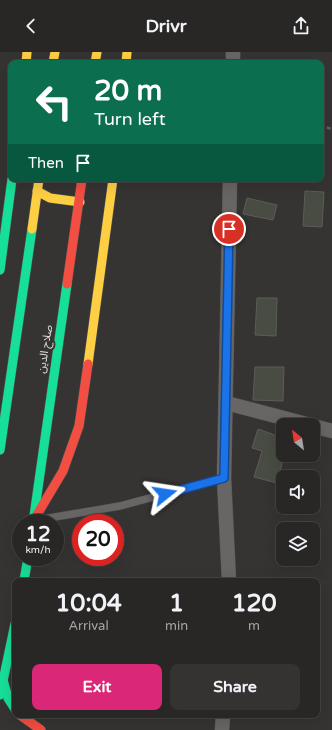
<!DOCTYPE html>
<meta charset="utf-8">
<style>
body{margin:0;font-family:"Varela Round","Noto Sans Arabic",sans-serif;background:#343332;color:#f1f3f6;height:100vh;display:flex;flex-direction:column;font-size:15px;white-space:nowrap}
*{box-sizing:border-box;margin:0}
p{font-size:13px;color:#a5a5a7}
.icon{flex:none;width:22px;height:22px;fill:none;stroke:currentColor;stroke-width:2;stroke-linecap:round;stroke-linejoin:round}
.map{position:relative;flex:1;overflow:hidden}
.details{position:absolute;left:12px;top:526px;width:308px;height:140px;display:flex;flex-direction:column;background:#282726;border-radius:8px;box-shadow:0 4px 16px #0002,0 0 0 1px #444443}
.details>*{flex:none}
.top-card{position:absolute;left:8px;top:8px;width:316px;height:122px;border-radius:8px;box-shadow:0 4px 16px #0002,0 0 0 1px #444443;background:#0b6e4f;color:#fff;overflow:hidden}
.needle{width:26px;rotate:330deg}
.buttons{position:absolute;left:276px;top:366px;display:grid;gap:8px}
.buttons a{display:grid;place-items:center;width:44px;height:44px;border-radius:8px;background:#282726;box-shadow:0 4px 16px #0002,0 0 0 1px #444443;font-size:20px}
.speed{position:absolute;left:12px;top:462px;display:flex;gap:8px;font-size:20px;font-weight:700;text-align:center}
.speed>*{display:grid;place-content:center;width:52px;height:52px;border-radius:50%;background:#282726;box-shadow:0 4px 16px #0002,0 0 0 1px #444443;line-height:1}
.speed small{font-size:10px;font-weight:400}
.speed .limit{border:6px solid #d22;background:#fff;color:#111}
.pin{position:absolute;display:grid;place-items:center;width:34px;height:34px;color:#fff;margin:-17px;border:2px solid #fff;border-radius:50%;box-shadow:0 1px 4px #0007}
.me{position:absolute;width:44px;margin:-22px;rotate:75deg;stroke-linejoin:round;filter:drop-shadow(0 0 3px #0008)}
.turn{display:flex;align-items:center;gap:14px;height:84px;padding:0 20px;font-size:18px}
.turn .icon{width:52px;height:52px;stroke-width:2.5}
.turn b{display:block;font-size:28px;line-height:34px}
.then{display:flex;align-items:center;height:38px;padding:0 20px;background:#0003;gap:8px;font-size:15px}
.eta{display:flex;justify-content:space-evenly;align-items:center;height:68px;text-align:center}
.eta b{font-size:24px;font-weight:700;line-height:28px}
.cta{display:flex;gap:8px;margin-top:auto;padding:8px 20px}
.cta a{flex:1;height:46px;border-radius:8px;background:#db2777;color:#fff;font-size:16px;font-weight:700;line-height:46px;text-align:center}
.cta a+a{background:#343332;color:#f1f3f6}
header{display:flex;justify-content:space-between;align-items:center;height:52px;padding:0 20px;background:#282726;font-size:18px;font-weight:700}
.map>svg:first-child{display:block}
.building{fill:#494c42;stroke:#5c5c5b}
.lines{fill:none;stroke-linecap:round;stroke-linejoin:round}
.lane-casing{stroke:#535352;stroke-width:8}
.street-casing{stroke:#535352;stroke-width:15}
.fast-casing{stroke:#535352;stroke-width:10}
.slow-casing{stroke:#535352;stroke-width:10}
.jam-casing{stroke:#535352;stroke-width:10}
.path{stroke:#656463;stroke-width:2.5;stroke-dasharray:4 2;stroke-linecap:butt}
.lane{stroke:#676665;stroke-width:7}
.street{stroke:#676665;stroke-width:14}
.fast{stroke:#16e098;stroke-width:9}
.slow{stroke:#ffcf43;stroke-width:9}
.jam{stroke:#f24e42;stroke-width:9}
.route-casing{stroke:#114b97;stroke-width:10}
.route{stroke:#1a73e8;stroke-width:7}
.labels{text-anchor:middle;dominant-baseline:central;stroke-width:4;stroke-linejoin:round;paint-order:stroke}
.street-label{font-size:11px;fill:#dededc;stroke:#363532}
</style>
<header><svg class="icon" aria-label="back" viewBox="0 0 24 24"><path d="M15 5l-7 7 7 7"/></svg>Drivr<svg class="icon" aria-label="share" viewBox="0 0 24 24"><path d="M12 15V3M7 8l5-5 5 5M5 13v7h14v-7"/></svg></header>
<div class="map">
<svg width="332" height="678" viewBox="0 0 332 678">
<rect width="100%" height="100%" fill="#353433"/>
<g class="building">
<polygon points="305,139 324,140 322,175 303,174"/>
<polygon points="247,146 277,153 273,168 243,162"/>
<polygon points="257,246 277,246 276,284 255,283"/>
<polygon points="255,315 284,315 283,349 253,348"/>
<polygon points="258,377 283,386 283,408 277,431 254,425 262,399 252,396"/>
</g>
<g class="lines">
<g class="lane-casing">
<polyline id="lane" points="37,468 120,454 224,426"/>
</g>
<g class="street-casing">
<g id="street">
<polyline points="233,11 233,0"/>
<polyline points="226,351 310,373"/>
<polyline points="313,374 332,379"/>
<polyline points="229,529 224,426 230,127"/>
<polyline points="222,678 223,663"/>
</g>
</g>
<g class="fast-casing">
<g id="fast">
<polyline points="0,218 12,127"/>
<polyline points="0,398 32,177"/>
<polyline points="33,471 67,232"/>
<polyline points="24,529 28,505"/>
<polyline points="3,628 8,646 15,657"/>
<polyline points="0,643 15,572"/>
</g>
</g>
<g class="slow-casing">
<g id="slow">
<polyline points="26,11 27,0"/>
<polyline points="53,11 55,0"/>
<polyline points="95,11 97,0"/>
<polyline points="126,11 127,0"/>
<polyline points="37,139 50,146 80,150"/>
<polyline points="32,177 39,127"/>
<polyline points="88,312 113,127"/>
</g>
</g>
<g class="jam-casing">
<g id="jam">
<polyline points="67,232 82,127"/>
<polyline points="35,466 63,419 79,374 88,312"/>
<polyline points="20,663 41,678"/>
</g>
</g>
<polyline class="path" points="321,74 332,77"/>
<use href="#lane" class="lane"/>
<use href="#street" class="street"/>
<use href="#fast" class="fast"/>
<use href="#slow" class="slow"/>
<use href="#jam" class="jam"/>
</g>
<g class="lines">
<g class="route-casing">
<polyline id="route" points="165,442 224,426 229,177"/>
</g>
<use href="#route" class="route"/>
</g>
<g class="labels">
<g class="street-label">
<text transform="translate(45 297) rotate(-81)">صلاح الدين</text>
</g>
</g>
</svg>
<div class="buttons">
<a><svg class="needle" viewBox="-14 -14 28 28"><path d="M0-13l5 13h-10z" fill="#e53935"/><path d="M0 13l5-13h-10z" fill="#a5a5a7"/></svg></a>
<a><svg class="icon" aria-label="sound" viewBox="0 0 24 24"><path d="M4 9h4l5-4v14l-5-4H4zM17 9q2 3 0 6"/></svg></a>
<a><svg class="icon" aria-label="layers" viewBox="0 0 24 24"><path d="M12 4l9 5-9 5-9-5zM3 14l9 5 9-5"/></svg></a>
</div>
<div class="speed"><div>12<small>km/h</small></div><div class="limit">20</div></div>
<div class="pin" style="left:229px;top:177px;background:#d93025"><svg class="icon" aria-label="arrive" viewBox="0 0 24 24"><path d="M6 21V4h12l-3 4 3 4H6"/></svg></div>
<svg class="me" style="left:165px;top:442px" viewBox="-20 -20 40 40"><path d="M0-17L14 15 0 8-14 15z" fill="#1a73e8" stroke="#fff" stroke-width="4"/></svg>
<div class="top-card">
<div class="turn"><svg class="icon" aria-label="left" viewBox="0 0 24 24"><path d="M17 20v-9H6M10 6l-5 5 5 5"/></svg><div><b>20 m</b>Turn left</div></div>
<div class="then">Then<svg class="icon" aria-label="arrive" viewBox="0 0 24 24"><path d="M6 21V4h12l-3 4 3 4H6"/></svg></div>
</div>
<section class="details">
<div class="eta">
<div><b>10:04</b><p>Arrival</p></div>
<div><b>1</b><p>min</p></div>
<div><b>120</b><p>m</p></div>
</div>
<div class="cta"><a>Exit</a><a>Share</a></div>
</section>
</div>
